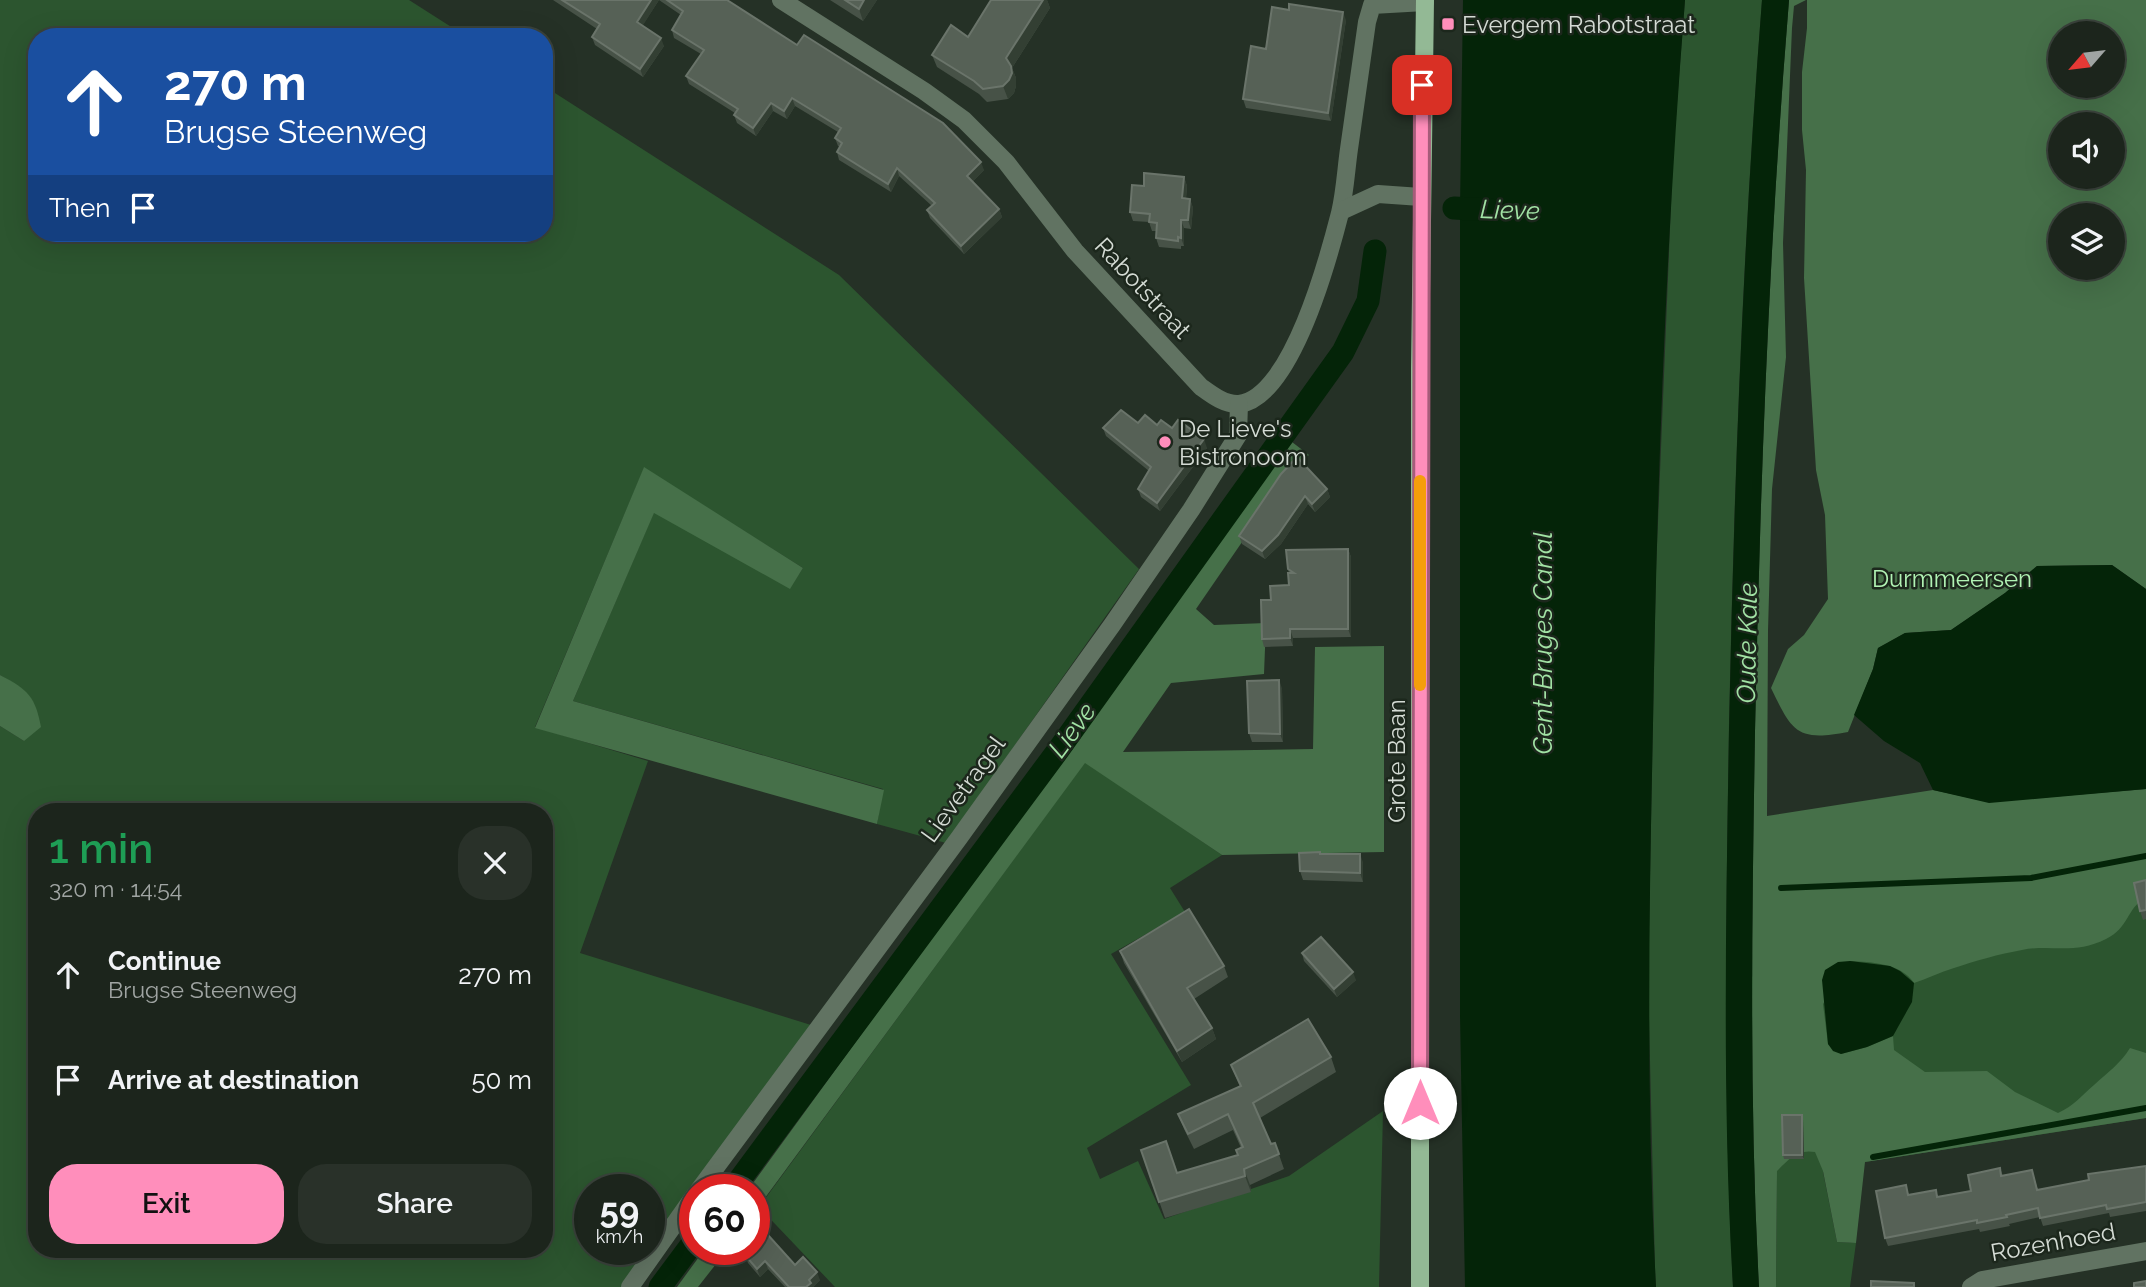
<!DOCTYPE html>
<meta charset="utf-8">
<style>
body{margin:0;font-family:Raleway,sans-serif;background:#293129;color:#f1f3f6;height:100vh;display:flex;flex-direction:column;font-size:26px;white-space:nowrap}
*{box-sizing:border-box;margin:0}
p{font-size:23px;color:#a0a5a3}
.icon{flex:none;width:38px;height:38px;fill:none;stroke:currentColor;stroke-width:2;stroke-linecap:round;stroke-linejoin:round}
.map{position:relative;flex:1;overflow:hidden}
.sheet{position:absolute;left:28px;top:803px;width:525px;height:455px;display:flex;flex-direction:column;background:#1c251c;border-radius:28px;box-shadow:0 7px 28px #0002,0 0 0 2px #3a423b}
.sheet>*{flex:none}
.top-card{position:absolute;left:28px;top:28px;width:525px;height:214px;border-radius:28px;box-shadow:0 7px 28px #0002,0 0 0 2px #3a423b;background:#1a4fa0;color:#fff;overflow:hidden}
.needle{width:46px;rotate:242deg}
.buttons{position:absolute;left:2048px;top:21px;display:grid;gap:14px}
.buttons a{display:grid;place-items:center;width:77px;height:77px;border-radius:50%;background:#1c251c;box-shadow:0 7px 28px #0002,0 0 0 2px #3a423b;font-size:35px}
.speed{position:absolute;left:574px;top:1174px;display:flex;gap:14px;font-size:35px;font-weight:700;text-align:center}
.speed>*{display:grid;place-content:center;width:91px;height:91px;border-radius:50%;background:#1c251c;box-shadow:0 7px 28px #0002,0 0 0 2px #3a423b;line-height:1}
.speed small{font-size:18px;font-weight:400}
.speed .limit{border:10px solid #d22;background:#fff;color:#111}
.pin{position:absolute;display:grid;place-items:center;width:60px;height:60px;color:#fff;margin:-30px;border-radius:14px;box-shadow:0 4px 10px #0006}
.me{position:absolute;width:77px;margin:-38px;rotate:0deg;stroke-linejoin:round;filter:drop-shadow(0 0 5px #0008)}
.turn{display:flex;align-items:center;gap:24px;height:147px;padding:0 21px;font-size:32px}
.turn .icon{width:91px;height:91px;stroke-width:2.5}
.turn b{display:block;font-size:49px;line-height:60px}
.then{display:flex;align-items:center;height:66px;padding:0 21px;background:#0003;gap:14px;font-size:26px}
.round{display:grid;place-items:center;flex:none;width:74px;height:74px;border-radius:28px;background:#293129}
.head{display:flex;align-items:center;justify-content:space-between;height:119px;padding:0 21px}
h1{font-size:42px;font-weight:600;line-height:52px;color:#1e9e55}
.button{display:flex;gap:14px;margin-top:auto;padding:14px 21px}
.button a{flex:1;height:80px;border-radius:28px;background:#ff8ebb;color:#111;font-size:28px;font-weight:600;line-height:80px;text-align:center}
.button a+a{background:#293129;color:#f1f3f6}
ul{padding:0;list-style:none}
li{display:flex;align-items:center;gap:21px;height:105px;padding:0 21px}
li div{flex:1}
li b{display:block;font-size:26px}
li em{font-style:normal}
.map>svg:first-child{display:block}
.green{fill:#2c552f;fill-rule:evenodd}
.forest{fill:#467049;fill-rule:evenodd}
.water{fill:#042408}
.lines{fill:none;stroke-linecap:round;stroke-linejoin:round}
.stream{stroke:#042408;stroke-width:6}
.canal{stroke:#042408;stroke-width:23}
.minor{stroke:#617362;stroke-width:18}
.major{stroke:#93b995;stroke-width:18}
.wall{fill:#475247}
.shaded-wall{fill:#333f33}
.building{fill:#566156;stroke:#6a746a;stroke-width:2}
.route-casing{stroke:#a65c7a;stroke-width:18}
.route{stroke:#ff8ebb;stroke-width:12}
.slow{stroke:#f59e0b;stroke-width:12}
.poi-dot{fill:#ff8ebb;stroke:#1c271c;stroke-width:2.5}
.labels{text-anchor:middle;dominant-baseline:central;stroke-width:5;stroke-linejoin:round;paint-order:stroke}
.poi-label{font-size:24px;fill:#d4dbd4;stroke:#1c271c;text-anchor:start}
.street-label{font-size:24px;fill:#d4dbd4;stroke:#1c271c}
.park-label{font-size:24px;fill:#b1f3b4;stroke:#1c271c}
.water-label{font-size:26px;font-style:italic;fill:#a2e3a5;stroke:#1c271c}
</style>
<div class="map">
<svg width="2146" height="1287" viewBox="0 0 2146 1287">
<rect width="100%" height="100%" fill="#253126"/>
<g class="green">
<path d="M0 0H409L467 37H37V233H544V86L839 275 1139 569 946 843 877 824 883 789 573 701 654 512 790 588 803 568 644 468 535 727 648 761 580 953 811 1025 649 1249V1190H590V1250H649L623 1287H0V726L24 741 12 682 0 675ZM37 812H544V1250H37Z"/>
<path d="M1685 0H1762C1743 241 1734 482 1729 724 1726 912 1723 1099 1733 1287H1656L1655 1268 1648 977 1656 571 1673 155Z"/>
<polygon points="1085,762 1222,855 1170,888 1185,912 1111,954 1191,1085 1087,1148 1100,1179 1138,1161 1164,1219 1289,1176 1383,1111 1379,1287 835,1287 759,1207"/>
<polygon points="2146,860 2146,1118 1865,1162 1823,1172 1837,1242 1856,1243 1850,1287 1776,1287 1777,1182 1751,977"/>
</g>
<g class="forest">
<path d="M1789 0H1806L1794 6 1792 28 1783 243 1786 357 1772 489 1768 631 1767 816 1933 790 1989 802 2146 789V897C2126 909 2129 928 2106 939 2074 955 2052 944 2022 950 1999 954 1975 961 1954 968 1940 972 1927 979 1914 983 1901 963 1871 962 1850 961L1823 1004 1828 1044 1841 1054 1867 1047 1893 1036 1894 1050 1925 1072 1987 1071 2015 1092 2058 1113C2075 1105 2080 1097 2094 1085 2108 1072 2120 1064 2130 1048L2146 1053V1118L1865 1162 1856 1243 1837 1242 1823 1171 1815 1152C1797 1149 1789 1159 1777 1171L1776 1287H1759C1749 1102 1752 916 1755 731 1760 487 1769 243 1789 0Z"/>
<path d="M1807 0H2146V589L2112 565 2037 566 2005 593 1951 630 1905 633 1878 648 1873 669 1848 732C1796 742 1792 731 1771 688L1788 649 1804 635 1828 599 1825 515 1816 470 1804 278 1806 170 1802 130V72L1807 28ZM2060 33H2112V86H2060ZM2060 124H2112V177H2060ZM2060 215H2112V268H2060Z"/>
<polygon points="1292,442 1309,455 1295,465 1196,609 1214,625 1266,623 1264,674 1171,683 1123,752 1313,749 1315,647 1384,646 1384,852 1222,855 1085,763 754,1213 754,1190 748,1190"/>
<polygon points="644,467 803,568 790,589 654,513 573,701 884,790 877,824 535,728"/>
<path d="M0 675C29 690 35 697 41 727L24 741 0 726Z"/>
<polygon points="704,1250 727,1250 698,1287 677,1287"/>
</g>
<g class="water">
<path d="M1463 0H1685C1666 241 1657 483 1653 724 1649 912 1646 1099 1656 1287H1465L1460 1015V209Z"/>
<path d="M1762 0H1789C1769 243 1760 487 1755 731 1752 916 1749 1102 1759 1287H1733C1722 1102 1726 916 1729 731 1734 487 1743 243 1762 0Z"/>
<polygon points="2112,565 2146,589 2146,789 1989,803 1933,790 1920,763 1884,741 1854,715 1873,669 1878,648 1905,633 1951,630 2005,593 2037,566"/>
<polygon points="1850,961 1890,966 1900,971 1914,983 1912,1002 1893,1036 1867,1047 1841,1054 1833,1051 1828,1044 1822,980 1825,970 1838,962"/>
</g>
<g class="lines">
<g class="stream">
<polyline points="1781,888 2031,878 2146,856"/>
<polyline points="1873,1157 2146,1108"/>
</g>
<g class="canal">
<polyline points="1454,208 1490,210"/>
<polyline points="732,1190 1059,749 1343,352 1368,301 1375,251"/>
<polyline points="660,1287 695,1240"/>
</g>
<g class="minor">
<path d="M781 0 924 91 964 120 1006 162 1075 251 1201 387C1212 395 1225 405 1239 404 1292 398 1329 256 1340 213 1345 192 1346 170 1349 149 1355 107 1361 65 1367 22L1372 5 1425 2"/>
<polyline points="1341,211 1378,194 1421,197"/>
<polyline points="699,1190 959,838 1112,625 1191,510 1238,435 1239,404"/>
<polyline points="630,1287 695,1195"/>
<polyline points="1971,1287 1982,1280 2146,1251"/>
</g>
<polyline class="major" points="1420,1287 1420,368 1425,0"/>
</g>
<g class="wall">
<polygon points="553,0 727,0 984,170 973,181 999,209 1002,217 964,254 930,218 927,210 932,206 899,176 891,192 839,160 837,152 840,147 838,146 835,138 838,132 795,106 787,119 773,111 756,136 737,123 734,115 735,113 689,84 686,76 701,54 674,38 672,30 681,15 659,0 642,26 664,46 643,77 595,45 592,37 597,29"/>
<polygon points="830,0 877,0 863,21"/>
<polygon points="991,0 1047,0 1050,8 1012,68 1016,78 1016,86 1014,93 1008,99 987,102 979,94 937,67 932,55 968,37"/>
<polygon points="1346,20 1331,121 1246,108 1243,99 1266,49"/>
<polygon points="1184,177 1187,186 1186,199 1190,199 1193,208 1191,229 1184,228 1184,246 1181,246 1181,249 1159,247 1156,238 1157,231 1152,231 1149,222 1133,221 1130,212 1144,186"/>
<polygon points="1138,423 1157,425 1172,428 1207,448 1160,511 1141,497 1138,489 1149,471 1106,436 1103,428"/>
<polygon points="1281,474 1327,489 1330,497 1315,512 1308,504 1281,544 1265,559 1242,544 1239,536"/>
<polygon points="1348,549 1351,557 1351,637 1293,638 1293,646 1264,647 1262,639 1271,600 1289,585 1289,573 1288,569"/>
<polygon points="1282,688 1283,742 1252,742 1249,733"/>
<polygon points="1320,852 1320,854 1363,862 1363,882 1303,880 1300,871"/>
<polygon points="2146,880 2146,919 2143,920 2140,911"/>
<polygon points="1120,951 1224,966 1228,977 1194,999 1212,1028 1216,1039 1182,1062 1124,963"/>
<polygon points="1302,953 1356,980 1337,997 1304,961"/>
<polygon points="1331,1057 1336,1072 1260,1118 1271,1144 1275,1143 1284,1169 1250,1185 1251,1192 1165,1218 1141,1150 1177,1173 1237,1155 1241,1148 1233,1130 1194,1149 1184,1129 1178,1114 1240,1087 1231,1065"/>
<polygon points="1803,1119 1804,1159 1784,1159 1783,1155"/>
<polygon points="2146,1166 2146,1211 2110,1217 2109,1213 2043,1226 2040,1217 2009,1224 2010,1226 1980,1232 1979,1229 1888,1246 1885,1238 1909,1195 1936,1190 1938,1197 1971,1191 2000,1168 2003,1176 2032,1170 2038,1190 2089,1180"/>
<polygon points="745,1255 795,1265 820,1280 813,1287 785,1287 768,1269 760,1277 748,1263"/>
</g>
<g class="shaded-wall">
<polygon points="651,0 659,0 640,30 637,22"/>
<polygon points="864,0 877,0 863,21 859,9"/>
<polygon points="1043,0 1047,0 1050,8 1012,68 1016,78 1016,86 1014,93 1008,99 1003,86 1006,58"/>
<polygon points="1343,12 1346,20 1331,121 1328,113"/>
<polygon points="661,38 664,46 643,77 640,69"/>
<polygon points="792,98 795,106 787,119 784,111"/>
<polygon points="771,103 773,111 756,136 753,128"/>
<polygon points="981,162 984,170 970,184 967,176"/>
<polygon points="897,168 899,176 891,192 888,184"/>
<polygon points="1184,177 1187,186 1185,207 1182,198"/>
<polygon points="1190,199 1193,208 1191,229 1188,220"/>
<polygon points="999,209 1002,217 964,254 961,246"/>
<polygon points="1181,220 1184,228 1184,246 1181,238"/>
<polygon points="1204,439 1207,448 1160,511 1157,503"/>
<polygon points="1327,489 1330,497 1315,512 1312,504"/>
<polygon points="1305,496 1308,504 1281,544 1265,559 1262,551"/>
<polygon points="1348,549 1351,557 1351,637 1348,629"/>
<polygon points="1290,629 1293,638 1293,646 1290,638"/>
<polygon points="1279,680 1282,688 1283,742 1280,734"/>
<polygon points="1360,854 1363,862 1363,882 1360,873"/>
<polygon points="1353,972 1356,980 1337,997 1334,989"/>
<polygon points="1212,1028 1216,1039 1182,1062 1177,1051"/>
<polygon points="1802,1115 1803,1119 1804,1159 1802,1155"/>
<polygon points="1244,1169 1250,1185 1251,1192 1245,1176"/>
<polygon points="765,1261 768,1269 760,1277 757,1269"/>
<polygon points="817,1272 820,1280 813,1287 806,1287 809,1280"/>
</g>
<g class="building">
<polygon points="562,0 651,0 637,22 661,38 640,69 592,37 600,24"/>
<polygon points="667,0 727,0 797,45 804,35 943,123 981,162 967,176 999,209 961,246 927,210 935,203 897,168 888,184 837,152 842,143 835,138 841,128 792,98 784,111 771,103 753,128 734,115 738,109 686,76 704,50 672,30 683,11"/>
<polygon points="845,0 864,0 859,9"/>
<polygon points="991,0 1043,0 1006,58 1011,66 1012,73 1009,80 1003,86 983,89 974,81 932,55 951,25 968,37"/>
<polygon points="1289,4 1343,12 1328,113 1243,99 1251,46 1266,49 1272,7 1289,10"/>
<polygon points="1144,173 1184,177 1182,198 1190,199 1188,220 1181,220 1181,238 1178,237 1178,241 1156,238 1157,223 1149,222 1150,214 1130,212 1132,185 1144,186"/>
<polygon points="1121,410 1138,423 1145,415 1157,425 1161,420 1172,428 1178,420 1204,439 1157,503 1138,489 1151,467 1103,428"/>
<polygon points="1297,457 1327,489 1312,504 1305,496 1278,535 1262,551 1239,536 1281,474"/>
<polygon points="1348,549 1348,629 1290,629 1290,638 1262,639 1261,600 1271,600 1270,586 1289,585 1288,573 1294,573 1288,569 1286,550"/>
<polygon points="1279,680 1280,734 1249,733 1247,681"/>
<polygon points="1320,852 1320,854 1360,854 1360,873 1300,871 1299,853"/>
<polygon points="2146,880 2146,910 2140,911 2134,883"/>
<polygon points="1189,909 1224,966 1187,988 1212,1028 1177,1051 1120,951"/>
<polygon points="1321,937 1353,972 1334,989 1302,953"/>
<polygon points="1308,1019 1331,1057 1253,1103 1271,1144 1275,1143 1279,1154 1244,1169 1245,1176 1159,1202 1141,1150 1166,1141 1177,1173 1238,1155 1236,1150 1243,1147 1228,1114 1188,1134 1178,1114 1241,1086 1231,1065"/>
<polygon points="1782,1115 1802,1115 1802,1155 1783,1155"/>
<polygon points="2146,1166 2146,1202 2107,1209 2106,1205 2040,1218 2038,1208 2006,1215 2007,1217 1977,1223 1977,1220 1885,1238 1876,1191 1906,1185 1908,1195 1936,1190 1937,1197 1971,1191 1968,1175 2000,1168 2001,1176 2032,1170 2037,1190 2089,1180 2088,1174"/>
<polygon points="768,1235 795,1265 803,1257 817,1272 809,1280 811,1283 806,1287 789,1287 765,1261 757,1269 745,1255 752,1250 754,1250 754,1247"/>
<polygon points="1871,1281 1914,1283 1914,1287 1871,1287"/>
<polygon points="2146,1281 2146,1287 2134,1287 2134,1283"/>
</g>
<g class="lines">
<g class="route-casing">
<polyline id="route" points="1420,1103 1422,85"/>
</g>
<use href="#route" class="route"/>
<polyline class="slow" points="1420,481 1420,685"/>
</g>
<g class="poi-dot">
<rect x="1441" y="17" width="14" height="14" rx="3.5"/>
<circle cx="1165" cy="442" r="7"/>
</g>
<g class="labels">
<g class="poi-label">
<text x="1462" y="24">Evergem Rabotstraat</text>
<text x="1179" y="428">De Lieve's<tspan x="1179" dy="28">Bistronoom</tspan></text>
</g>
<g class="street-label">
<text transform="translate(1143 288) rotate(47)">Rabotstraat</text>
<text transform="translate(1396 761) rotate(-90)">Grote Baan</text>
<text transform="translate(963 789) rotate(-54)">Lievetragel</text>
<text transform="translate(2053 1242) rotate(-10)">Rozenhoed</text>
</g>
<g class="park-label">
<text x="1952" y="578">Durmmeersen</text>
</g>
<g class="water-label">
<text transform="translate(1510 210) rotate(2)">Lieve</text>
<text transform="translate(1543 643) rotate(-90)">Gent-Bruges Canal</text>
<text transform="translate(1747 643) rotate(-89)">Oude Kale</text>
<text transform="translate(1072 730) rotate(-54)">Lieve</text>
</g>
</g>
</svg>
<div class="buttons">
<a><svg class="needle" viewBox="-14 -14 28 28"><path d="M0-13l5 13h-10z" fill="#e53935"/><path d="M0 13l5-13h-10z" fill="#a0a5a3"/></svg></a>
<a><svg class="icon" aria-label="sound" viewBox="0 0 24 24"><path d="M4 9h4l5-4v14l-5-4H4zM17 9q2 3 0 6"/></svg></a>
<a><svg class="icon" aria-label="layers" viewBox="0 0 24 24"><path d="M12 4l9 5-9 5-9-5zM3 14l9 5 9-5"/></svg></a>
</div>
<div class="speed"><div>59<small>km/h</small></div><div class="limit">60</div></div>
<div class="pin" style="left:1422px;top:85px;background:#d93025"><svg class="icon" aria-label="arrive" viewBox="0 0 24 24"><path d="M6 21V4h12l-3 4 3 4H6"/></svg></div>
<svg class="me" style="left:1420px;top:1103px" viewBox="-20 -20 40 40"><circle r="19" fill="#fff"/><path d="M0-13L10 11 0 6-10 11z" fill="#ff8ebb"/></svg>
<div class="top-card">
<div class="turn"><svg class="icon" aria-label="ahead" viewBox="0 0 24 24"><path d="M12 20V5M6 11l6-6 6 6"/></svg><div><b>270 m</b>Brugse Steenweg</div></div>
<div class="then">Then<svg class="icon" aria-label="arrive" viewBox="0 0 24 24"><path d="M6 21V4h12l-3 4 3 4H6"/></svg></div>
</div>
<section class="sheet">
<div class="head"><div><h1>1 min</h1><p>320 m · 14:54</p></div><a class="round"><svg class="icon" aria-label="close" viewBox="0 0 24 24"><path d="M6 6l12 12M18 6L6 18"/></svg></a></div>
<ul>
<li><svg class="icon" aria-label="ahead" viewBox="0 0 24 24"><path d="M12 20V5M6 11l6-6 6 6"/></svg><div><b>Continue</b><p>Brugse Steenweg</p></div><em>270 m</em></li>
<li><svg class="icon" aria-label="arrive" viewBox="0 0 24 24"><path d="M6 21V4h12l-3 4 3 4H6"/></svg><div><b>Arrive at destination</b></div><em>50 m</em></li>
</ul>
<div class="button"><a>Exit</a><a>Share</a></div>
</section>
</div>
